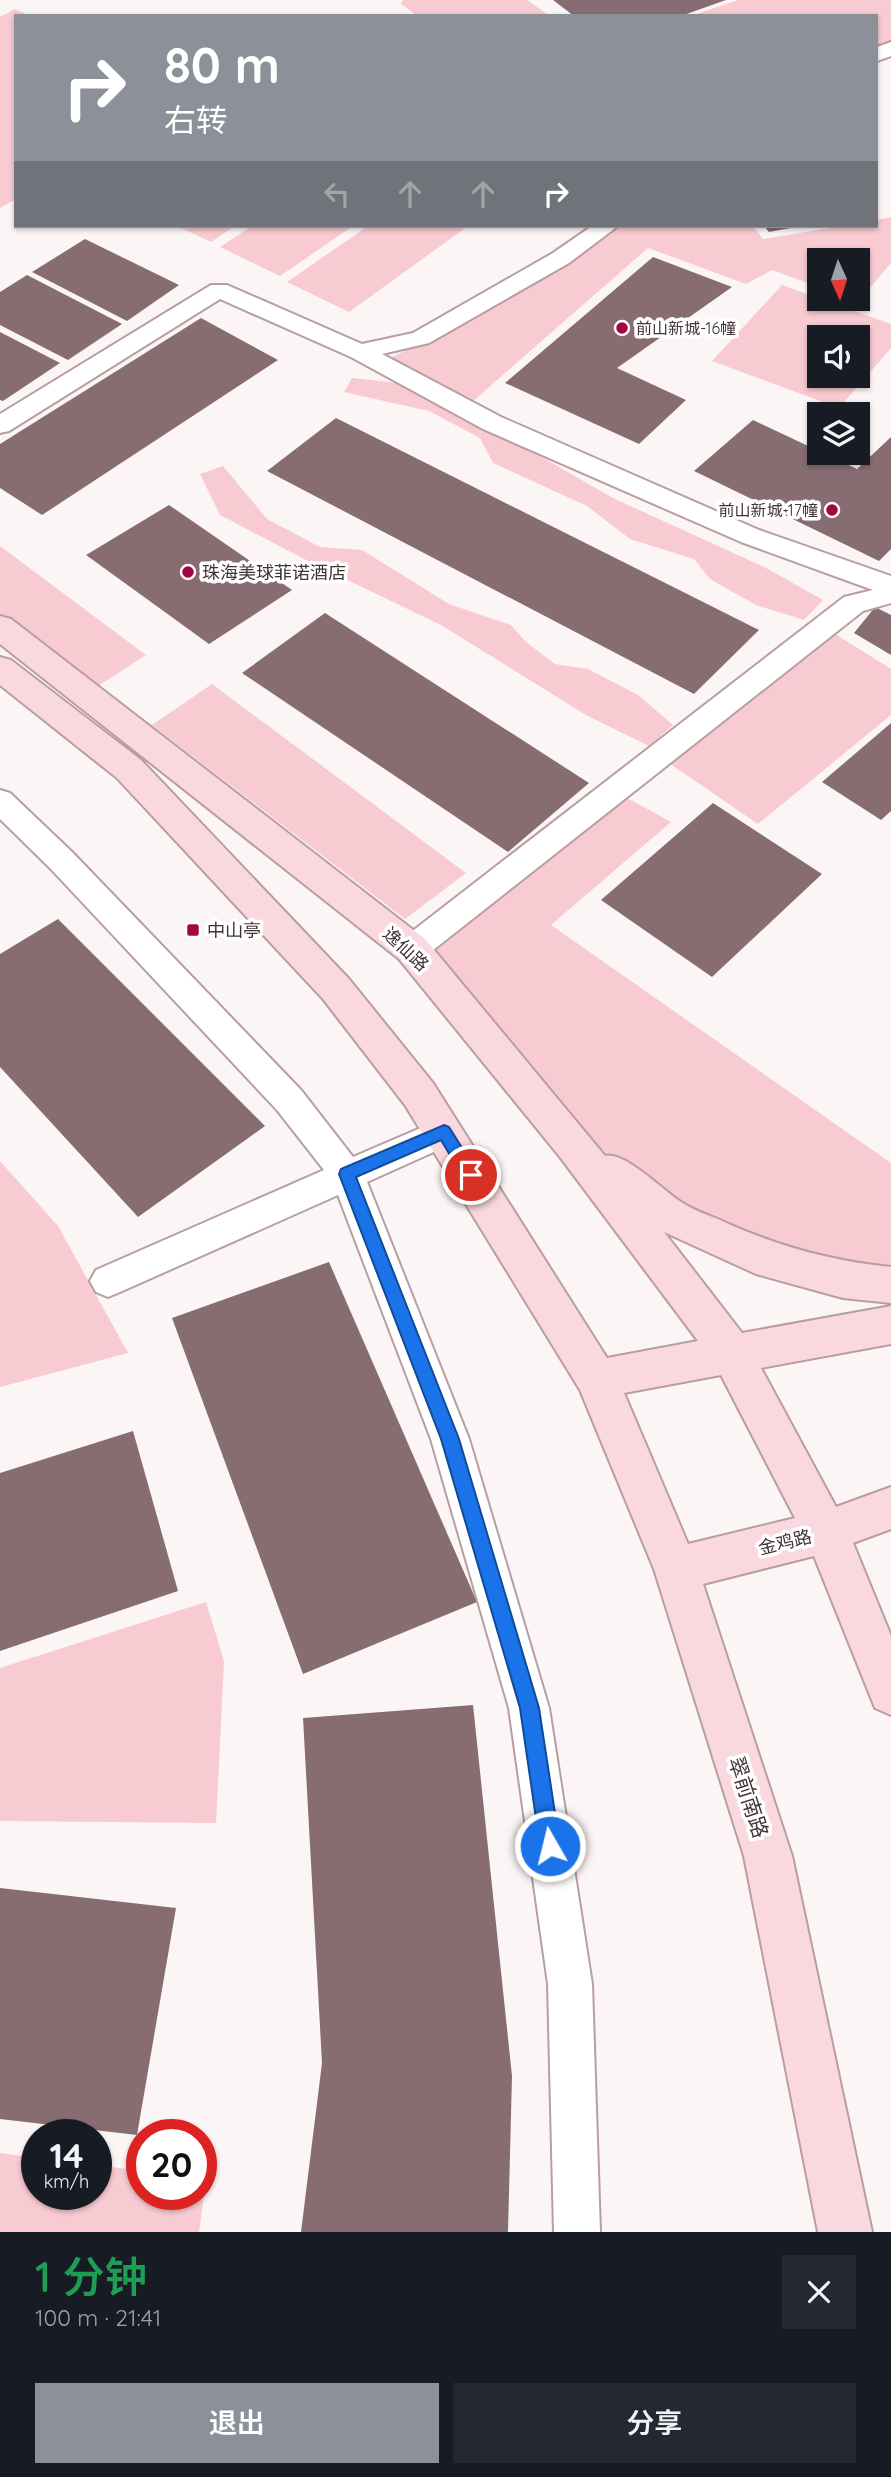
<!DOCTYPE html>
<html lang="zh">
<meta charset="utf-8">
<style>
body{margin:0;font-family:Quicksand,"Noto Sans SC",sans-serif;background:#242831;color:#f1f3f6;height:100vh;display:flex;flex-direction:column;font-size:26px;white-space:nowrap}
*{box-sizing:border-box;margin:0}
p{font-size:23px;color:#9ea1a6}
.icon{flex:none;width:38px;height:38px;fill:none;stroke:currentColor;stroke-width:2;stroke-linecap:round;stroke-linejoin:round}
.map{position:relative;height:2232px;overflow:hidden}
.panel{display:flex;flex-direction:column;background:#171b24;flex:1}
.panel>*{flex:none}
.banner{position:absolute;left:14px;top:14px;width:864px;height:214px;border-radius:0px;box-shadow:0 2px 5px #0004;background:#8c9099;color:#fff;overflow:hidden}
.needle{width:46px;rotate:177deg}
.controls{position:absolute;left:807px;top:248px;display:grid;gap:14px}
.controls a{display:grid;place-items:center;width:63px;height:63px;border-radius:0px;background:#171b24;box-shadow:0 2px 5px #0004;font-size:35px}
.speed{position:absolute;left:21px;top:2119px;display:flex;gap:14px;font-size:35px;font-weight:700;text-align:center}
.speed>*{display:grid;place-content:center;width:91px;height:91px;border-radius:50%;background:#171b24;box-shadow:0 2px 5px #0004;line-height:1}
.speed small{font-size:18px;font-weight:400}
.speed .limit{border:10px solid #d22;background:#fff;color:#111}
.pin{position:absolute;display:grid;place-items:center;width:60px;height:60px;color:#fff;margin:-30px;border:4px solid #fff;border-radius:50%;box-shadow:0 2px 7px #0007}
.me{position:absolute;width:77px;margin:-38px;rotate:352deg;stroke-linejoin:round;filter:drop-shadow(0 0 5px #0008)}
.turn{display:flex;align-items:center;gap:24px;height:147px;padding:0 35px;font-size:32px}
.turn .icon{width:91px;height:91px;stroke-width:2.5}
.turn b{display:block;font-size:49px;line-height:60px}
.lanes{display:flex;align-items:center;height:66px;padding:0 35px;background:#0003;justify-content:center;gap:35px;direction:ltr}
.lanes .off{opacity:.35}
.round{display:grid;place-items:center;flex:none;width:74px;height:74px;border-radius:0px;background:#242831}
.summary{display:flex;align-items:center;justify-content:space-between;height:119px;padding:0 35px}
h1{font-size:42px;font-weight:600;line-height:52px;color:#1e9e55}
.primary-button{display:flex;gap:14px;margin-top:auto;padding:14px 35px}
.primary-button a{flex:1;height:80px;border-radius:0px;background:#8c9099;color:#fff;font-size:28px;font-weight:600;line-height:80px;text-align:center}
.primary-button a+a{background:#242831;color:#f1f3f6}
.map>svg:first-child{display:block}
.green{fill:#f8cad1;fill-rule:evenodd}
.building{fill:#876d71}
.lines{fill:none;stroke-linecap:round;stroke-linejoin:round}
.lane-casing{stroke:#b99ea1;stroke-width:4}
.secondary-casing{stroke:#b99ea1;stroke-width:4}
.lane{fill:#fff;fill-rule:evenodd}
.secondary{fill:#f9d9df;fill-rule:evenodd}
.route{fill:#1a73e8;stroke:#114b97;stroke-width:2}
.poi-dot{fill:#a20643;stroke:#fff;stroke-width:2.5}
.labels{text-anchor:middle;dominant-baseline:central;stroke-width:7;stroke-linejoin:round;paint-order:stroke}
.far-poi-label{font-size:16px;fill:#403536;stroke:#fff;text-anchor:start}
.poi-label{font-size:18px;fill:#403536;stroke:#fff;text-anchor:start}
.street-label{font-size:18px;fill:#403536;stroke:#fff}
.near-street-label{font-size:21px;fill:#403536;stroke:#fff}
</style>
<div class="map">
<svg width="891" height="2232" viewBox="0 0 891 2232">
<rect width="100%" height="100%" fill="#fcf5f6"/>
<g class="green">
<polygon points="403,0 527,0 550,16 418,16 401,4"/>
<polygon points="738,0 891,0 891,40 877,48 877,16 691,16"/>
<polygon points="15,9 30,16 16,16 16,199 0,208 0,17"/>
<polygon points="891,217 891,263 859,301 854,299 858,299 858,261 819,261 819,287 772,270 746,284 648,248 471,403 390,358 492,308 569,263 619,226 753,226 763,239 842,226 877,226 877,220"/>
<polygon points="177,226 235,226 211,242"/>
<polygon points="252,226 353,226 280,276 220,247"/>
<polygon points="368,226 456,226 464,229 349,312 287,282"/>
<path d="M782 285 891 324V348L839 408 712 361ZM819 338H858V376H819Z"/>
<polygon points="352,378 416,385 613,498 766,568 823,600 804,620 756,605 710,579 694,559 630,539 587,506 493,463 480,438 429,411 344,392"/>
<polygon points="223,466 267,519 320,547 362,550 449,604 511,625 526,642 555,664 588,669 638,695 673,725 649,746 586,715 441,625 310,562 220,515 200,474"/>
<polygon points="0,546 146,655 95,688 0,614"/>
<polygon points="832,632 891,669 891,715 758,824 666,761"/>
<polygon points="212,684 466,873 405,919 152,725"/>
<polygon points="620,794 671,822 551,925 891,1163 891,1274 842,1268 672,1206 583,1136 430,943"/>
<polygon points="0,1161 58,1226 128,1353 0,1387"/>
<polygon points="206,1602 224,1661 216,1823 0,1821 0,1668"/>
<polygon points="0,2153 37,2158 37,2194 96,2194 96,2165 142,2171 142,2194 201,2194 201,2178 206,2179 199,2232 0,2232"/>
</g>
<g class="building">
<polygon points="553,0 726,0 681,16 574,16"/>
<polygon points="764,226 796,226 796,227 769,232"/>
<polygon points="85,239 179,285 127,321 32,272"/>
<polygon points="653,257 732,287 617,368 686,400 639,444 505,383"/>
<polygon points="27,275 122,324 68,360 0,325 0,292"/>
<polygon points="201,318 278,360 42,515 0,488 0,444"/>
<polygon points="0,332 60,363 3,401 0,400"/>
<polygon points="336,418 759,630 694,694 267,471"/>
<polygon points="753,420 857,469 891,437 891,549 879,561 694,471"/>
<polygon points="169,505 292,590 209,644 86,555"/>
<polygon points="875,607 891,615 891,655 854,633"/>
<polygon points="325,613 589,783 508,852 242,673"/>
<polygon points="891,723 891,811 881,820 822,782"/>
<polygon points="713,803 822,874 712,977 601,900"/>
<polygon points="58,919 265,1126 138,1217 0,1067 0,954"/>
<polygon points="329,1262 477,1602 303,1674 172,1318"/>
<polygon points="133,1431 178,1591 0,1651 0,1473"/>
<polygon points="473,1705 512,2076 508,2232 301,2232 322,2063 303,1718"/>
<polygon points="0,1888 176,1908 137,2135 0,2119"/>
</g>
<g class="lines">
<g class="lane-casing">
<g id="lane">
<polygon points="891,42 891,56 877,61 877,47"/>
<polygon points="592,226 618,226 569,263 429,343 382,354 501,417 759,530 891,576 891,603 863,611 423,958 412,961 401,958 396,949 401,940 844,597 873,590 741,542 483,429 351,357 220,299 9,431 0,433 0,414 211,285 227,285 362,344 413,333 553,253"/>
<polygon points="0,790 10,793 72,852 301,1090 353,1157 444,1118 456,1122 461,1132 456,1142 367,1182 469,1439 549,1708 592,1984 600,2232 554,2232 548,1984 509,1708 431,1439 338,1195 120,1292 108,1297 96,1292 90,1281 96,1270 324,1170 277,1110 50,868 0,819"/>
</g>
</g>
<g class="secondary-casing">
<path id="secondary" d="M0 616 11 619 425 939 605 1156C625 1151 663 1191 681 1202 693 1210 708 1215 720 1220 776 1246 831 1261 891 1267V1303L843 1298 756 1274 664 1232 742 1333 891 1306V1344L761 1368 836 1507 891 1487V1529L853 1543 891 1636V1715L875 1708 814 1556 703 1584 792 1856 872 2232H818L744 1856 654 1569 580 1390 405 1105 323 999 117 778 0 685V657L11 660 141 760 349 979 433 1083 607 1358 698 1341 560 1157 399 959 0 644ZM721 1375 795 1518 688 1544 624 1393Z"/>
</g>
<use href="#lane" class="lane"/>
<use href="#secondary" class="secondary"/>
</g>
<polygon class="route" points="444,1125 449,1127 476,1170 479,1175 476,1180 465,1180 441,1140 356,1177 459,1439 539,1708 560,1846 557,1853 550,1856 543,1853 540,1846 520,1708 441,1439 339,1174 341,1169"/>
<g class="poi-dot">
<circle cx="622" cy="328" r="7"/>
<circle cx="832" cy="510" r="7"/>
<circle cx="188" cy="572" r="7"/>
<rect x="186" y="923" width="14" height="14" rx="3.5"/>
</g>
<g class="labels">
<g class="far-poi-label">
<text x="636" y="328">前山新城-16幢</text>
<text x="818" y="510" text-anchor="end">前山新城-17幢</text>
</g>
<g class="poi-label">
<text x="202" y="572">珠海美球菲诺酒店</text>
<text x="207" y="930">中山亭</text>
</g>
<g class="street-label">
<text transform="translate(406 949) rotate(43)">逸仙路</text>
<text transform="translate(785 1542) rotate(-14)">金鸡路</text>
</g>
<g class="near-street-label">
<text transform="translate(749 1797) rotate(72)">翠前南路</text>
</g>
</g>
</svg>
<div class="controls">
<a><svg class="needle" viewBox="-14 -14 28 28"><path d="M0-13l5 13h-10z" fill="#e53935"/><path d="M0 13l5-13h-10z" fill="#9ea1a6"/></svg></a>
<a><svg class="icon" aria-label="sound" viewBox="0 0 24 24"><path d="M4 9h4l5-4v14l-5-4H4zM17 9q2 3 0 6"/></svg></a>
<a><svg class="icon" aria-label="layers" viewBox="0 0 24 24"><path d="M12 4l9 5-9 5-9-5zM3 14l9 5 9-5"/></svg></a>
</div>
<div class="speed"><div>14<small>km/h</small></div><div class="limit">20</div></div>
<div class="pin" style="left:471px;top:1175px;background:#d93025"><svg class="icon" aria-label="arrive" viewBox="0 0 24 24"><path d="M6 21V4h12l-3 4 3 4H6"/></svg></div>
<svg class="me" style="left:550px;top:1846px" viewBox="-20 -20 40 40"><circle r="17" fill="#1a73e8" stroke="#fff" stroke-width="3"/><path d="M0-11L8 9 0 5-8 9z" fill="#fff"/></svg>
<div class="banner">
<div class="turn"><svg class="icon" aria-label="right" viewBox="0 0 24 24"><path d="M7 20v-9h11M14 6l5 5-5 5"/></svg><div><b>80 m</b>右转</div></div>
<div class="lanes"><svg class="icon off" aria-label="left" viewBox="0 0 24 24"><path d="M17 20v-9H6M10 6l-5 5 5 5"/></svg><svg class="icon off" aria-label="ahead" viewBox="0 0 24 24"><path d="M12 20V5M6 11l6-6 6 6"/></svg><svg class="icon off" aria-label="ahead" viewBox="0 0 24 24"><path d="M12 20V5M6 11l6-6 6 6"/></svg><svg class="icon" aria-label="right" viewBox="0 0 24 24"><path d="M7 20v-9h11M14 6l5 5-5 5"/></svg></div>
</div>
</div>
<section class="panel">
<div class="summary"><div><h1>1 分钟</h1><p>100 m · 21:41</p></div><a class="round"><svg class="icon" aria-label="close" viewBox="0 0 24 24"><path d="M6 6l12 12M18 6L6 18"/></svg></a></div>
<div class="primary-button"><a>退出</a><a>分享</a></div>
</section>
